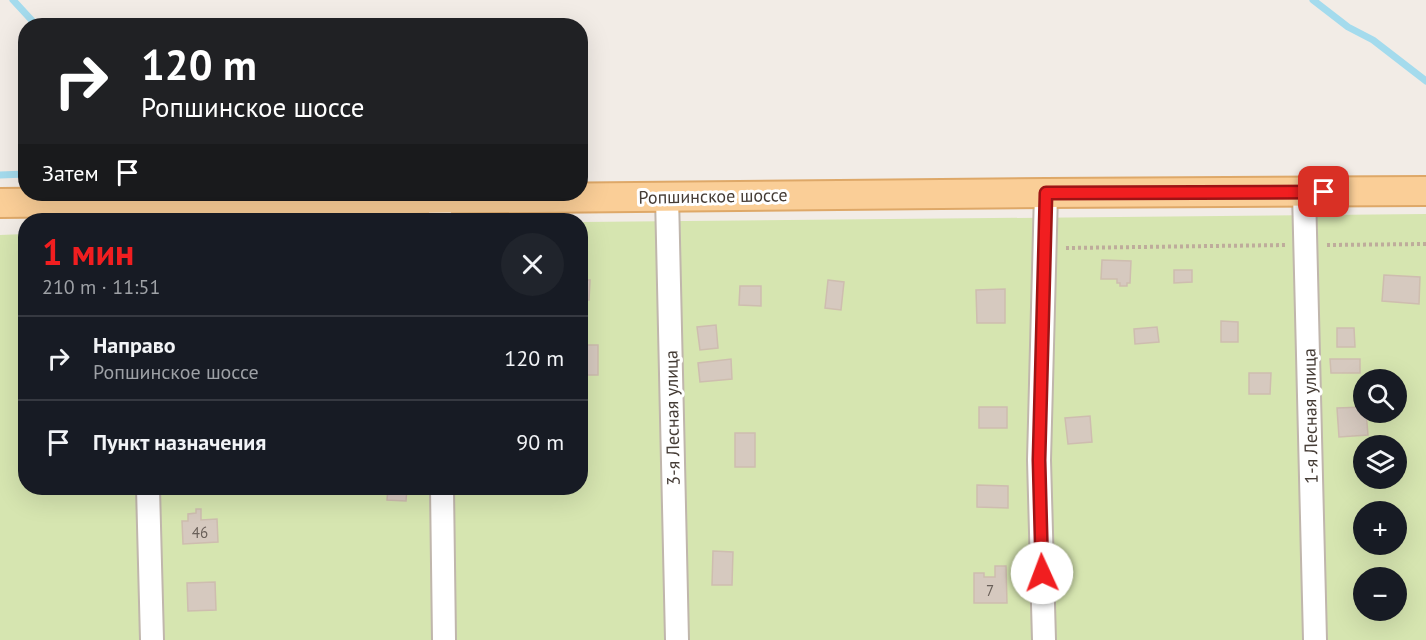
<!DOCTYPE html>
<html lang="ru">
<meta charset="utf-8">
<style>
body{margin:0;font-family:"PT Sans",sans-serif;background:#20242c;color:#f1f3f6;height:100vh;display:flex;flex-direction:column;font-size:22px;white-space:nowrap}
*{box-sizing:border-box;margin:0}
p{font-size:20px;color:#9ea1a6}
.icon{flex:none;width:33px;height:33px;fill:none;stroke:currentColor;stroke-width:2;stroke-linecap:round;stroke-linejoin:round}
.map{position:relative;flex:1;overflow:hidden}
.drawer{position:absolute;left:18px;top:213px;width:570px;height:282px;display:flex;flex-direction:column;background:#171b24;border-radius:24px;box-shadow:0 6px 24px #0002}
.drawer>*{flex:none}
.guide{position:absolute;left:18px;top:18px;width:570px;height:183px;border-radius:24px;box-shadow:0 6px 24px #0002;background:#202124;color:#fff;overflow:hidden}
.buttons{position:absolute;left:1353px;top:369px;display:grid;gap:12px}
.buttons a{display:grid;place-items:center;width:54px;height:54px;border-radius:50%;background:#171b24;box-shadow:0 6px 24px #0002;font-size:30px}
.pin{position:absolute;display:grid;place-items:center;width:51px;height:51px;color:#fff;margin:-26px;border-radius:12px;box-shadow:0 3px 9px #0006}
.me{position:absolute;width:66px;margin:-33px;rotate:358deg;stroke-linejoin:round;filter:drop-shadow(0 0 4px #0008)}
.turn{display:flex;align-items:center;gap:21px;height:126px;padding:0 24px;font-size:27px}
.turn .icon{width:78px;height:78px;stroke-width:2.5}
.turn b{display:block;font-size:42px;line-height:51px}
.then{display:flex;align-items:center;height:57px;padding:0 24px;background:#0003;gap:12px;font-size:22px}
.round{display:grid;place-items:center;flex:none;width:63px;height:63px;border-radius:32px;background:#20242c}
.overview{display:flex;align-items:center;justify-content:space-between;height:102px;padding:0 24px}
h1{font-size:36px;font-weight:600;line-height:45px;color:#f11e20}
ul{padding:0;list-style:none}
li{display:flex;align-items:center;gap:18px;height:84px;padding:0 24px;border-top:2px solid #363941}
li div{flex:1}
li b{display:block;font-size:22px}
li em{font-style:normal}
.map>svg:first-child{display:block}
.green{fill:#d6e5b0;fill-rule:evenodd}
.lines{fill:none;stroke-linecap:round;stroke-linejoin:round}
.stream{stroke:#a4dbed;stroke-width:7}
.building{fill:#d6c9bf;stroke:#cebdaf;stroke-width:1.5}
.minor-casing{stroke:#c0b6ac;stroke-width:26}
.major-casing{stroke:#dea868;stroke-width:32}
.path{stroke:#beac9b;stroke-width:4;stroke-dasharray:3 3;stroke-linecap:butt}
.minor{stroke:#fff;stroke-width:22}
.major{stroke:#face97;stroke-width:28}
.route-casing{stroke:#9d1415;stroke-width:15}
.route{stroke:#f11e20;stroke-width:10}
.labels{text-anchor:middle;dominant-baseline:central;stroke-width:6;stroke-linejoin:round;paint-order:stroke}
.number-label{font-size:15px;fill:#695f58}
.street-label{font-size:18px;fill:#453c35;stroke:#fff}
</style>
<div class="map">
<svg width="1426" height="640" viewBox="0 0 1426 640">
<rect width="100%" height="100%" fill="#f2ece6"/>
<path class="green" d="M1426 214V640H0V235L25 234 26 488H580L581 222ZM1364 380H1396V412H1364ZM1364 446H1396V478H1364ZM1364 512H1396V544H1364ZM1364 578H1396V610H1364Z"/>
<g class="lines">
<g class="stream">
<polyline points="13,0 37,26"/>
<polyline points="1313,0 1348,27 1373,40 1426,81"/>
<polyline points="0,175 26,174"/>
</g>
</g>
<g class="building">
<polygon points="1102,260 1131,261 1130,283 1127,283 1127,286 1120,286 1120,283 1117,283 1117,279 1101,279"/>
<polygon points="1174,270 1192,270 1192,282 1174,283"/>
<polygon points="1384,275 1420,277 1419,304 1382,301"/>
<polygon points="580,280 590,280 589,300 580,300"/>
<polygon points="828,280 844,282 841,310 825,308"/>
<polygon points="740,286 761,286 761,306 739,305"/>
<polygon points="1005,289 1005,323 977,323 976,290"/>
<polygon points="23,309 26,309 26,332 22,332"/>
<polygon points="1221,321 1238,322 1238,342 1221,342"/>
<polygon points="716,325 718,348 700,350 697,327"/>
<polygon points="1157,327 1159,342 1135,344 1134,329"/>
<polygon points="1337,328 1354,328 1355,347 1337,347"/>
<rect x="580" y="345" width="18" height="30"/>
<polygon points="731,359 732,379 700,382 698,363"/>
<polygon points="1330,359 1360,359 1360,373 1331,373"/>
<polygon points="1249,373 1271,373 1270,394 1249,394"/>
<rect x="979" y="407" width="28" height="21"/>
<polygon points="1364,407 1364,412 1366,412 1368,435 1339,437 1337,408"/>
<polygon points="1090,416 1092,442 1068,444 1065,418"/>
<rect x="735" y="433" width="20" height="34"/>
<polygon points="977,485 1008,486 1008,508 977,507"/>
<polygon points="388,488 407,488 406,501 387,500"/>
<polygon points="196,509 201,509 201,520 217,519 218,542 183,544 182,521 188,521 188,514 196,513"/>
<polygon points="713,551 733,552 732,585 712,585"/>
<polygon points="995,566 1006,566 1007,603 974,603 974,573 984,573 984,577 995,577"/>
<polygon points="215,582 216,610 188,611 187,583"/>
</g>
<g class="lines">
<g class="minor-casing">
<g id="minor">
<polyline points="1304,192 1315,640"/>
<polyline points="667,196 677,640"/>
<polyline points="440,200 440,220"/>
<polyline points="148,488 152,640"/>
<polyline points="442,488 444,640"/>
<polyline points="1044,640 1039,460 1046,193"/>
</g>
</g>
<g class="major-casing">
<polyline id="major" points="0,203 1046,193 1426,191"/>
</g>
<g class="path">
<polyline points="1327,245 1426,244"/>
<polyline points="1066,248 1286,245"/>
</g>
<use href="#minor" class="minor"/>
<use href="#major" class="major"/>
</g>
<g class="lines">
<g class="route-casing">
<polyline id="route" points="1042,573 1039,460 1046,193 1324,192"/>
</g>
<use href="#route" class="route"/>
</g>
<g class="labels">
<g class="number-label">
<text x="200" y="532">46</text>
<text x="990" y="590">7</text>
</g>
<g class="street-label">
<text transform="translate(713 196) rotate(-1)">Ропшинское шоссе</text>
<text transform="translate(1310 416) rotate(-91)">1-я Лесная улица</text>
<text transform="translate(672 418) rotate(-91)">3-я Лесная улица</text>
</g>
</g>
</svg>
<div class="buttons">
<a><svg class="icon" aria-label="search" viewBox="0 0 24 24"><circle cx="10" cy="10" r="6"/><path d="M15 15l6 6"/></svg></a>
<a><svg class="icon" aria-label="layers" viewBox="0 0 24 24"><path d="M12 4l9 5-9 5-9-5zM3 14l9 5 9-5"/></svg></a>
<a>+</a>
<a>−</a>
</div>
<div class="pin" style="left:1324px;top:192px;background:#d93025"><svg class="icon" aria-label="arrive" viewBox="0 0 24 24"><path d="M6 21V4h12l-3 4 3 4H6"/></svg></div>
<svg class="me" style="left:1042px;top:573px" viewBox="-20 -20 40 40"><circle r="19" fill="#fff"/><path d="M0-13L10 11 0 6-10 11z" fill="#f11e20"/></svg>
<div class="guide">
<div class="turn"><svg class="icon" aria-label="right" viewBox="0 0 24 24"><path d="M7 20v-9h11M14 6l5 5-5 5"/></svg><div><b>120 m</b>Ропшинское шоссе</div></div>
<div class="then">Затем<svg class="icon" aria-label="arrive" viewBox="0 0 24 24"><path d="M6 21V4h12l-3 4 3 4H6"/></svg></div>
</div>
<section class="drawer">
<div class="overview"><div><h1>1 мин</h1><p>210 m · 11:51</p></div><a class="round"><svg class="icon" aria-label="close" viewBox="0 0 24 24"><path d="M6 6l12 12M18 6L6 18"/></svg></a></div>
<ul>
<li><svg class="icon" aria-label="right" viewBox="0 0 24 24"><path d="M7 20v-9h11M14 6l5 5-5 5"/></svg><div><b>Направо</b><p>Ропшинское шоссе</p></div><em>120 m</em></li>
<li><svg class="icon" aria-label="arrive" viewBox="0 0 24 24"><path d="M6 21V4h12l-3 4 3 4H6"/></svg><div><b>Пункт назначения</b></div><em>90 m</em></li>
</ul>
</section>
</div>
